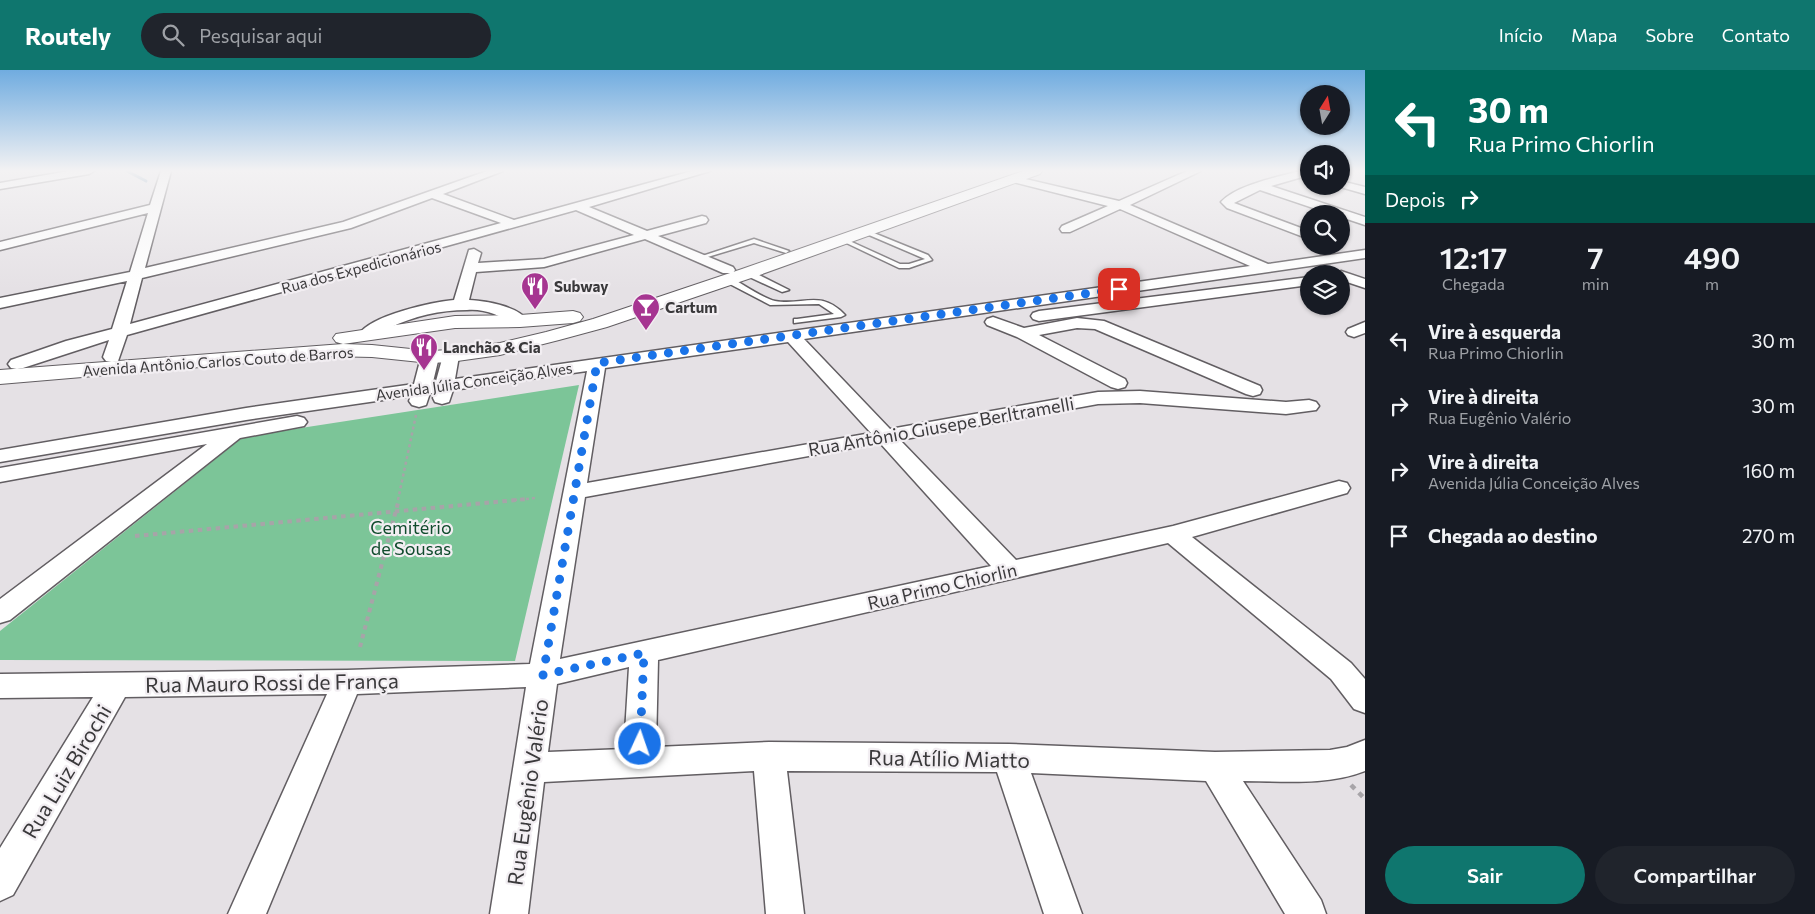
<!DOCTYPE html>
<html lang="pt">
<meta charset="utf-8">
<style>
body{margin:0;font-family:Commissioner,sans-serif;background:#20242c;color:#f1f3f6;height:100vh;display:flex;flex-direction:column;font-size:19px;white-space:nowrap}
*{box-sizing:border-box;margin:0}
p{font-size:16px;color:#9ea1a6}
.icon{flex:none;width:28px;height:28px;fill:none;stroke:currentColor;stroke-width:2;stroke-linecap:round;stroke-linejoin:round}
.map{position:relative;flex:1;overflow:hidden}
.details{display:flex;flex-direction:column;background:#171b24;width:450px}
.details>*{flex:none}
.banner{background:#00695c;color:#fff;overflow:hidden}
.needle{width:32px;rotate:11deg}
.tools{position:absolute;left:1300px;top:15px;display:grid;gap:10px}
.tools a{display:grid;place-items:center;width:50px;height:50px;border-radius:50%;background:#171b24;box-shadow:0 1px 4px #0004;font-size:25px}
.pin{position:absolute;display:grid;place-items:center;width:42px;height:42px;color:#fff;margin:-21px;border-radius:10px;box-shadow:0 2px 8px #0006}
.me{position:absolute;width:55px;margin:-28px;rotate:3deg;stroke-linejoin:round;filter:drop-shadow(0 0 4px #0008)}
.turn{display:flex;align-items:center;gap:18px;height:105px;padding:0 20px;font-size:22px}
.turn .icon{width:65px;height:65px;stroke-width:2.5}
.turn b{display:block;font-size:35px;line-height:42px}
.then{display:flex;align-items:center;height:48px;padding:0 20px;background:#0003;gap:10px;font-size:19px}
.eta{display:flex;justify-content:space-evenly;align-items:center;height:85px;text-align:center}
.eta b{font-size:30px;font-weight:600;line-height:35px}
.primary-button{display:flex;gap:10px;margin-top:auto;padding:10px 20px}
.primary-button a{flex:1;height:58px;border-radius:30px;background:#0f766e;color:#fff;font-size:20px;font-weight:600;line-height:58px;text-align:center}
.primary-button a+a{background:#20242c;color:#f1f3f6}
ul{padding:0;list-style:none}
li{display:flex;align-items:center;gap:15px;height:65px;padding:0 20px}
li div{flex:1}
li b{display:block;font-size:19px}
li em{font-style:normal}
header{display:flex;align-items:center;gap:30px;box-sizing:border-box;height:70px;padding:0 25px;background:#0f766e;color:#fff}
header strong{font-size:24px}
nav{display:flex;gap:28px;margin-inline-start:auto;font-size:18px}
.search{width:350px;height:45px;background:#20242c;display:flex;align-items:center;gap:12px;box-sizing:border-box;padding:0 18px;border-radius:28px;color:#9ea1a6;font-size:19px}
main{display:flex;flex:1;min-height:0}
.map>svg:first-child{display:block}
.green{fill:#7cc598}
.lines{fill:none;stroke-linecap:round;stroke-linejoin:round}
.stream{stroke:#5282a7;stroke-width:3}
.lane-casing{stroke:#625e62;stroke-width:3}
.street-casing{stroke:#625e62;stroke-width:3}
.primary-casing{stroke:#625e62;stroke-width:2}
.path-far2{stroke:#a7a4a8;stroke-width:2.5;stroke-dasharray:3 3;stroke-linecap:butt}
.path-far1{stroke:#a7a4a8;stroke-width:4;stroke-dasharray:4.5 4.5;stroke-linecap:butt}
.path{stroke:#a7a4a8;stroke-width:4.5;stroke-dasharray:5.5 5.5;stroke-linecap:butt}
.lane{fill:#fff;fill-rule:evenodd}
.street{fill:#fff;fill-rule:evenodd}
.primary{fill:#fff;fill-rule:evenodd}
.route{stroke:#1a73e8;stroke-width:9;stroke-dasharray:0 16.2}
.labels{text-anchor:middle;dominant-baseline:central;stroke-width:4.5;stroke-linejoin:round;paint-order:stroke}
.far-street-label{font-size:15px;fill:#3a393b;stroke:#f2eef2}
.far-poi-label{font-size:15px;font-weight:bold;fill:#3a393b;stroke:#f2eef2;text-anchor:start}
.street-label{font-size:18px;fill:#3a393b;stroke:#f2eef2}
.park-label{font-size:18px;fill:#104c2d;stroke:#f2eef2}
.near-street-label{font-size:21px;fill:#3a393b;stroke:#f2eef2}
</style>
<header>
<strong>Routely</strong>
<div class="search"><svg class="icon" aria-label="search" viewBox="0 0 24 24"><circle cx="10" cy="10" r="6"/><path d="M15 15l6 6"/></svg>Pesquisar aqui</div>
<nav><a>Início</a><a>Mapa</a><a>Sobre</a><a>Contato</a></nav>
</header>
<main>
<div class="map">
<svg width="1365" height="844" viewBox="0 0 1365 844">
<rect width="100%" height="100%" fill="#e5e1e5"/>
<polygon class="green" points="579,315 515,591 0,590 0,561 243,367"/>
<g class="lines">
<polyline class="stream" points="127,101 146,111"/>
<g class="lane-casing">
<g id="lane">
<polygon points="864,159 928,185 932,190 909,198 899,198 838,169 843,168 900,194 909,194 925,189 862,162 861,161"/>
<polygon points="754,169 789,181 786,183 754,173 701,189 696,188"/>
<polygon points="745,201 751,201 789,220 782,222 745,205"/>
<path d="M724 207H730C741 213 764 229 775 231 804 236 820 219 845 245L841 247 794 253V249H797L834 244 819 234 770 235 724 211Z"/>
</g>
</g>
<g class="street-casing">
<g id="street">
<polygon points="69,101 94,101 89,104 0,119 0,113"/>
<path d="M161 101H171L145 198 343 152 487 101H503L443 124 514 150 692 101H710L589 137 647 161 702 146 706 147 708 150 706 153 658 166 733 197 735 200 733 203H723L645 169 544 197 476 202 469 230C486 231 518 236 528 251L526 254C513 257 505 248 494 244 486 241 476 239 467 240 440 240 414 246 389 258 379 263 372 270 361 268L359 264C372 245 432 232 454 230L469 180 474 179 481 183 478 193 544 189 634 165 576 140 127 265 118 291 112 292 106 291 103 287 109 270 23 298 17 299 11 298 8 294 11 290 66 271 112 259 127 211 0 238V228L130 202 148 143 0 180V172L150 135ZM432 128 501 153 130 254 142 208 351 158Z"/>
<path d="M1187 101H1201L1130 135 1268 194 1365 180V188L804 269 890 359 1098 322 1140 321 1286 332 1309 330 1316 332 1319 336 1316 340 1286 344 1140 333 1098 334 900 370 1016 490 1173 456 1339 411 1347 413 1350 418 1347 423 1192 467 1351 593 1365 609V643L1354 639 1331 609 1168 473 658 590 656 677 769 672 1009 674 1215 682 1330 680 1347 677 1365 670V701C1328 716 1282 711 1243 711L1321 830 1326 844H1285L1206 711 1031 703 1082 844H1044L997 702 787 701 804 844H766L754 701 544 712 528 844H490L526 617 357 624 266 844H228L327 624 125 627 13 825 0 831V778L93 627 0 628V604L347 600 530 594 587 301 453 320 449 332 442 334 435 332 433 328 434 323H430L426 335 419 337 412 335 409 331 411 326 246 350 0 392V380L246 338 414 314 421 287 424 283 430 282 436 283 439 287 433 312 436 311 444 282 450 281 456 282 459 286 455 309 1250 196 1120 139 1070 162H1062L1060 159 1062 156 1108 136 1009 111 1008 109 1013 106 1119 131ZM788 272 871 363 587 413 605 298ZM880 373 991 496 560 589 585 427ZM629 597 624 679 548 682 557 614Z"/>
<path d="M1300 101H1309V105L1271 116 1365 147V155L1341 147V144H1331L1260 120 1234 133 1309 161V169L1227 138 1221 132C1236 115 1278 107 1300 101Z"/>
<polygon points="1341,111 1365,117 1365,124 1337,116 1341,116"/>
<polygon points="1341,201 1365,209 1365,218 1341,210 1341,204 1335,204"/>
<polygon points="1309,207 1309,215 1039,251 1033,249 1031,246 1033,243 1039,241"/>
<polygon points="993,247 1024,258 1077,248 1104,251 1260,316 1262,320 1260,324 1253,326 1246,324 1095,259 1077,258 1039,265 1125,309 1127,313 1125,317 1118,319 1111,317 1017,267 987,255 985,252 987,249"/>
<polygon points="1365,252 1365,263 1354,267 1348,265 1346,262 1348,259"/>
<polygon points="297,346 304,348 307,352 304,356 240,368 10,550 0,553 0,529 207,374 0,412 0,398"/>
</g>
</g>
<g class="primary-casing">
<polygon id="primary" points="1023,101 1042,101 1040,104 754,207 607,257 559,270 500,285 450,292 430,293 372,287 328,286 0,314 0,300 343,274 336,272 333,268 336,264 455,246 520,245 573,241 580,243 583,247 580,251 573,253 520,257 455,258 343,274 372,275 430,281 450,280 500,273 546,262 593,249 742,199"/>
</g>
<g class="path-far2">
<polyline points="398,430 416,345"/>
<polyline points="514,430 536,428"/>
</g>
<g class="path-far1">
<polyline points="135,466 527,429"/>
<polyline points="360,577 399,429"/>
</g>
<polyline class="path" points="1351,715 1365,729"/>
<use href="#lane" class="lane"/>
<use href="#street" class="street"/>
<use href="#primary" class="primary"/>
</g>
<linearGradient id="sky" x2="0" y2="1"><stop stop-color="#70ace0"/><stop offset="0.46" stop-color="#f3f2f3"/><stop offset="1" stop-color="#f3f2f3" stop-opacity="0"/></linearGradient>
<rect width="1365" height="219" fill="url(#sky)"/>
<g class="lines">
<polyline class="route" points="640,674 644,583 543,605 597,293 1119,219"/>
</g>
<defs>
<g id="restaurant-pin" transform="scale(1.4375)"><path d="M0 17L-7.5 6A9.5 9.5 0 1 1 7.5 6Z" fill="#a63591" stroke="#f2eef2"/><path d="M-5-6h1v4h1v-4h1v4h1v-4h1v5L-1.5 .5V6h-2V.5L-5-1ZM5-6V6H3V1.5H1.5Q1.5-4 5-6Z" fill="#fff"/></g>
<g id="bar-pin" transform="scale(1.4375)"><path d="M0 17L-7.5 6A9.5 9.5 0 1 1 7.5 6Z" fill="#a63591" stroke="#f2eef2"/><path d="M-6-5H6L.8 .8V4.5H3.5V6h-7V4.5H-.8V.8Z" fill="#fff"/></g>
</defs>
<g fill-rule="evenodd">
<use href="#restaurant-pin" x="535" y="216"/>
<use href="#bar-pin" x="646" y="237"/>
<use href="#restaurant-pin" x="424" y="277"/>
</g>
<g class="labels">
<g class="far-street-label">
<text transform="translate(361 197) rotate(-15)">Rua dos Expedicionários</text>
<text transform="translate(218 291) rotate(-4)">Avenida Antônio Carlos Couto de Barros</text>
<text transform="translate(474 311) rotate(-8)">Avenida Júlia Conceição Alves</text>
</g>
<g class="far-poi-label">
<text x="554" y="216">Subway</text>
<text x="665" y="237">Cartum</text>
<text x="443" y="277">Lanchão &amp; Cia</text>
</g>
<g class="street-label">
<text transform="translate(941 356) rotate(-10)">Rua Antônio Giusepe Berltramelli</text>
<text transform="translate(942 516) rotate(-13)">Rua Primo Chiorlin</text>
</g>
<g class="park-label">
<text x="411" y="457">Cemitério<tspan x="411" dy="21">de Sousas</tspan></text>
</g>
<g class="near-street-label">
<text transform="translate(272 612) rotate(-1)">Rua Mauro Rossi de França</text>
<text transform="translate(949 688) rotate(1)">Rua Atílio Miatto</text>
<text transform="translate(66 701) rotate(-59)">Rua Luiz Birochi</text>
<text transform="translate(527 722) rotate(-82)">Rua Eugênio Valério</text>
</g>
</g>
</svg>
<div class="tools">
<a><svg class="needle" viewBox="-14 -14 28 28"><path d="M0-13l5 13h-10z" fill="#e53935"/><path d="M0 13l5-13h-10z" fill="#9ea1a6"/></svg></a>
<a><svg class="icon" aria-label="sound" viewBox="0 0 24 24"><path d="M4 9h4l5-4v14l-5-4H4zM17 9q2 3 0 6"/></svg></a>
<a><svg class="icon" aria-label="search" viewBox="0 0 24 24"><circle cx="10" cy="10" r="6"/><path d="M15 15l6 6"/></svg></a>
<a><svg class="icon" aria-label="layers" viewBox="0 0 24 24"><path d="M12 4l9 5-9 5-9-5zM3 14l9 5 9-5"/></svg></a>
</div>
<div class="pin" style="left:1119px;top:219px;background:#d93025"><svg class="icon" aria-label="arrive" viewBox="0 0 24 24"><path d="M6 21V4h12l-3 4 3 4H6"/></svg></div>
<svg class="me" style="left:640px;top:674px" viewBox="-20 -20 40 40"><circle r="17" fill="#1a73e8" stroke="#fff" stroke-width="3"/><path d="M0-11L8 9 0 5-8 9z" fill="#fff"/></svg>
</div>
<section class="details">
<div class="banner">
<div class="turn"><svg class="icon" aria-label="left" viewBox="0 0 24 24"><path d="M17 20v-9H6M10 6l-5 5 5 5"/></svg><div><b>30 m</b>Rua Primo Chiorlin</div></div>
<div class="then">Depois<svg class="icon" aria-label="right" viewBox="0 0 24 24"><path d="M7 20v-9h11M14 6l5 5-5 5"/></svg></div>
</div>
<div class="eta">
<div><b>12:17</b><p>Chegada</p></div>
<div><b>7</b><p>min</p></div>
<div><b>490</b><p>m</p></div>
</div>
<ul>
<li><svg class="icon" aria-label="left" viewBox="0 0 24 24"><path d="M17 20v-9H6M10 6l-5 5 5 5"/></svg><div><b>Vire à esquerda</b><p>Rua Primo Chiorlin</p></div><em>30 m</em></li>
<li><svg class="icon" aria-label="right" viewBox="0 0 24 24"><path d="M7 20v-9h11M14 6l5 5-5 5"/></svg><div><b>Vire à direita</b><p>Rua Eugênio Valério</p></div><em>30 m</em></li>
<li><svg class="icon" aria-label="right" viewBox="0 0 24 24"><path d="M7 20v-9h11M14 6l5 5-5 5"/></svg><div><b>Vire à direita</b><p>Avenida Júlia Conceição Alves</p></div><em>160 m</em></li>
<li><svg class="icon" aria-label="arrive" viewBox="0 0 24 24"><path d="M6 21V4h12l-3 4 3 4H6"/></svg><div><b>Chegada ao destino</b></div><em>270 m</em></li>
</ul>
<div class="primary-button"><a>Sair</a><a>Compartilhar</a></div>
</section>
</main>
